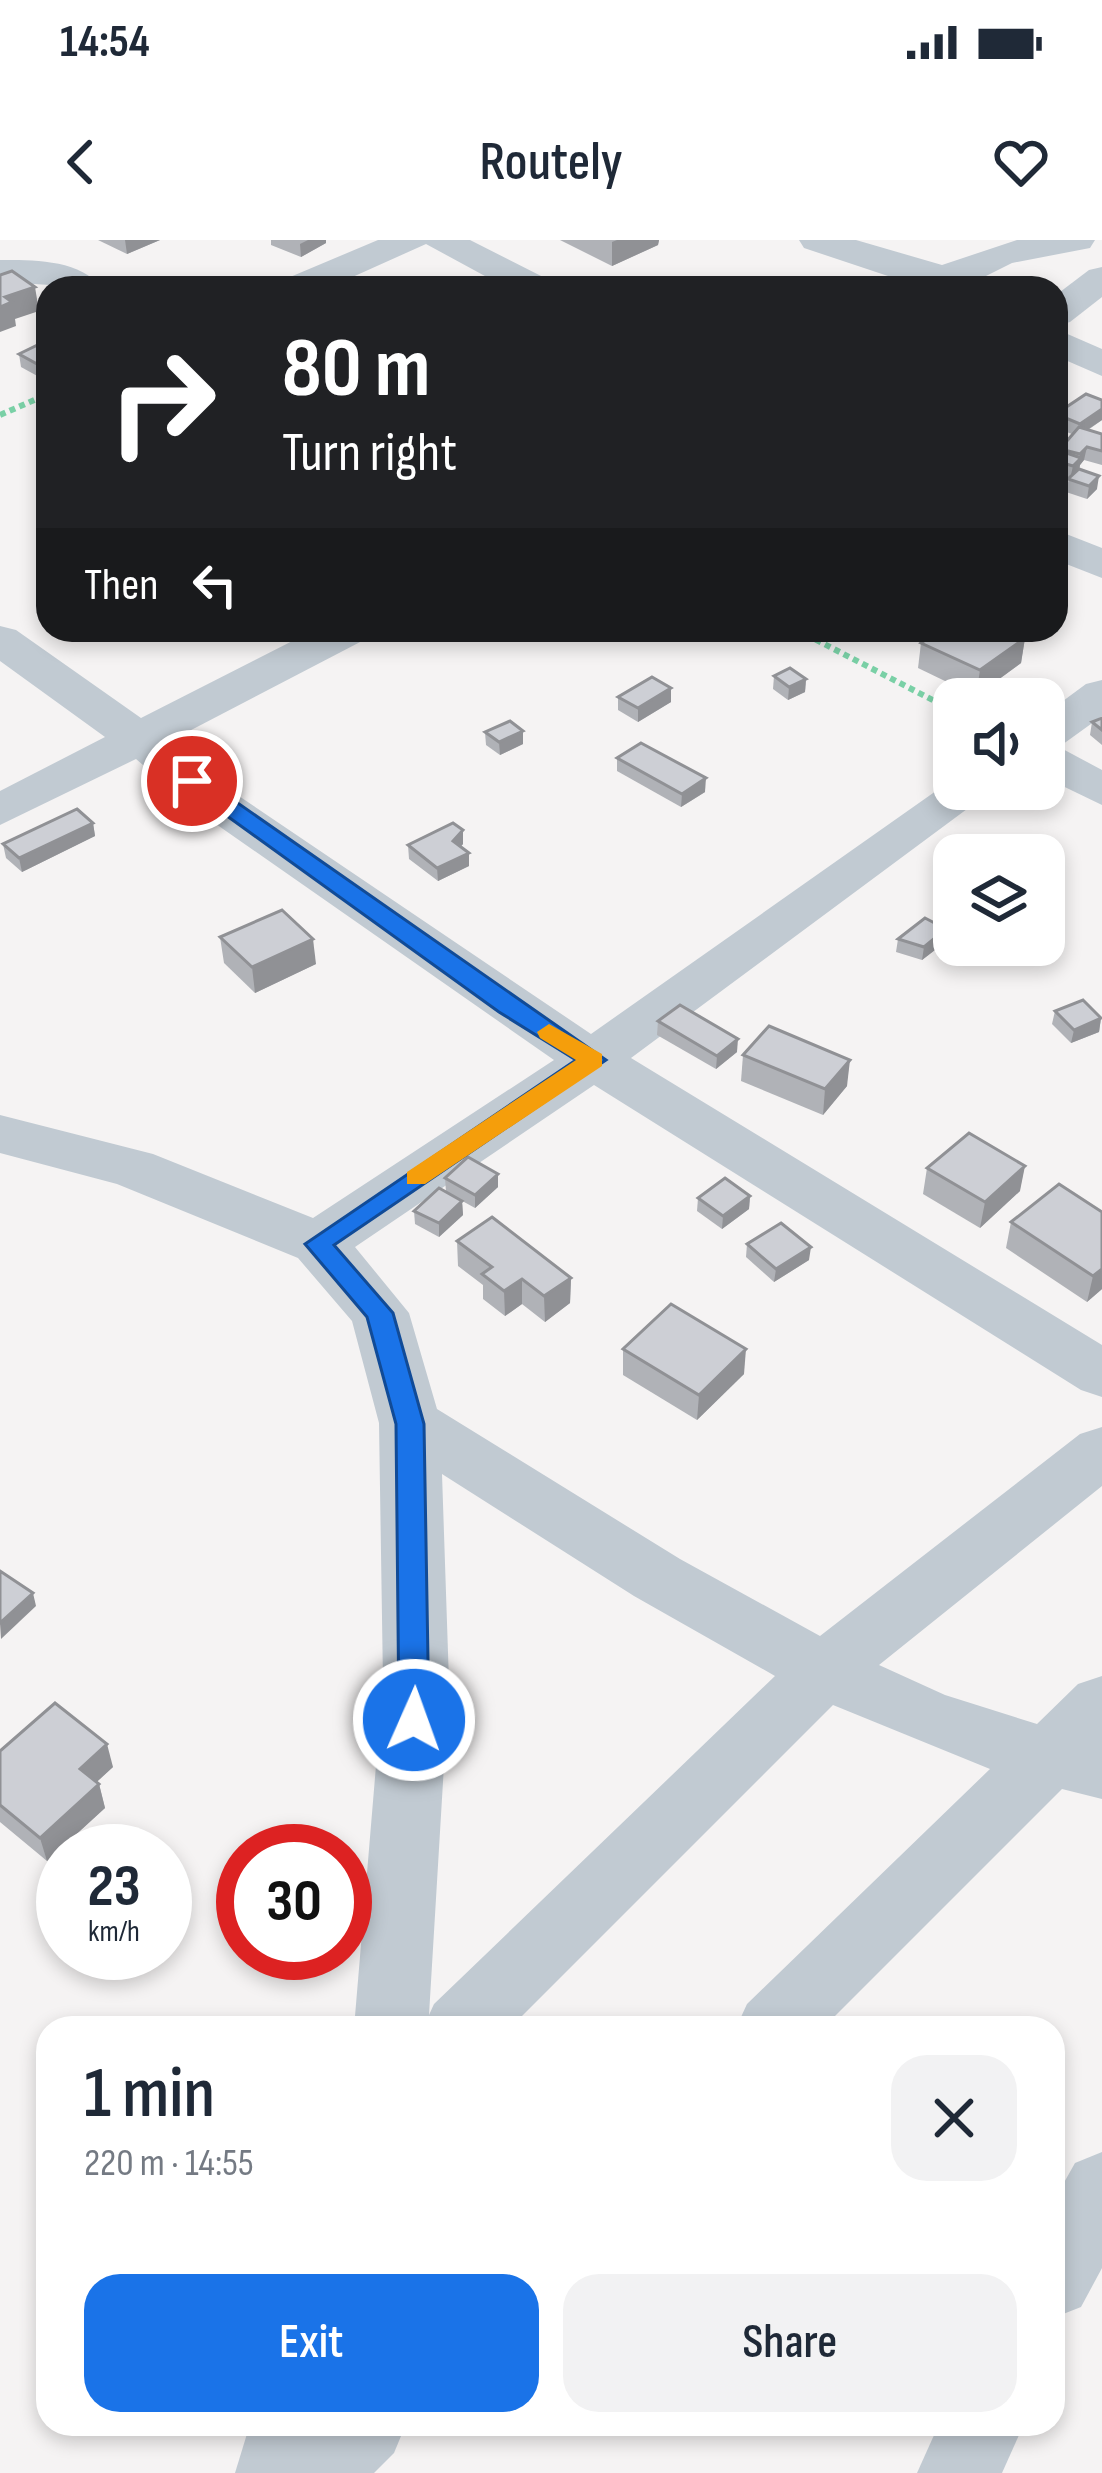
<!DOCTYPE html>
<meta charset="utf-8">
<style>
body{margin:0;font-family:"Sofia Sans Condensed",sans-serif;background:#f2f2f3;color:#1f2937;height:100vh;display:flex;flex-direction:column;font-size:45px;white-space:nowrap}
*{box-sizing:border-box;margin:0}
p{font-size:39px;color:#747a83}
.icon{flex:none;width:66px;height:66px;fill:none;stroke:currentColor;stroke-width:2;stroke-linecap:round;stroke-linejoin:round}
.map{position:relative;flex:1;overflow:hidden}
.details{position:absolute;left:36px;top:1776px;width:1029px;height:420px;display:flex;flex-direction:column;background:#fff;border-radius:36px;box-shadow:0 6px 18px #0003}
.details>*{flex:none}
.banner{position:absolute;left:36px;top:36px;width:1032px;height:366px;border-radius:36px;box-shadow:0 6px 18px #0003;background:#202124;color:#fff;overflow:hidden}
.tools{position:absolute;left:933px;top:438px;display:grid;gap:24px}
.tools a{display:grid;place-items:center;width:132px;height:132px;border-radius:24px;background:#fff;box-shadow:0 6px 18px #0003;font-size:60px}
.speed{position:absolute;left:36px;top:1584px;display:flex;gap:24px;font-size:60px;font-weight:700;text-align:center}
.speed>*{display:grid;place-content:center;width:156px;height:156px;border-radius:50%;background:#fff;box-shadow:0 6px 18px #0003;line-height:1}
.speed small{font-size:30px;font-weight:400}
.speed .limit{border:18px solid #d22;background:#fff;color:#111}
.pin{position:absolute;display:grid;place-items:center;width:102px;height:102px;color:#fff;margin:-51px;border:6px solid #fff;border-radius:50%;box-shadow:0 3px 12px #0007}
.me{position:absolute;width:132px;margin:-66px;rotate:2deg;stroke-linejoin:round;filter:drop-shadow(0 0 9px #0008)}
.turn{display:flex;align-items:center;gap:42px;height:252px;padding:0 48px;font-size:54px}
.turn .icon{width:156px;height:156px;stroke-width:2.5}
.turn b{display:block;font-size:84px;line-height:102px}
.then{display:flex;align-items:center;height:114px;padding:0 48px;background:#0003;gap:24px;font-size:45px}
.round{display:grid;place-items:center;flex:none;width:126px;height:126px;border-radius:36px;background:#f2f2f3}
.headline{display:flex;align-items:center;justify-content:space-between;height:204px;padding:0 48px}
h1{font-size:72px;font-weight:600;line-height:90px}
.button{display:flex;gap:24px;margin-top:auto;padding:24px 48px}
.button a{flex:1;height:138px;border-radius:36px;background:#1a73e8;color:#fff;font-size:48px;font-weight:600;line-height:138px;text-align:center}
.button a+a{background:#f2f2f3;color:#1f2937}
.status{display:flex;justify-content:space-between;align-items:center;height:84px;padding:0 60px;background:#fff;direction:ltr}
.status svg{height:33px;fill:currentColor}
header{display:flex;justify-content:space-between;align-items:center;height:156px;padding:0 48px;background:#fff;font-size:54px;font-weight:600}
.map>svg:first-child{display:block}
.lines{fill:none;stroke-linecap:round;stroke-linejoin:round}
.path{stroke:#7ad0a6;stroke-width:6;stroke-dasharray:6 4.5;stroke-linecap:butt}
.minor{fill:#c1cad2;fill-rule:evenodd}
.wall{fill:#b0b2b7}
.shaded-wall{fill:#909195}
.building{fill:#cdcfd5;stroke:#909195;stroke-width:3}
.route{fill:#1a73e8;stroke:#114b97;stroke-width:3}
.slow{fill:#f59e0b}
</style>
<div class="status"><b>14:54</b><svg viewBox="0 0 49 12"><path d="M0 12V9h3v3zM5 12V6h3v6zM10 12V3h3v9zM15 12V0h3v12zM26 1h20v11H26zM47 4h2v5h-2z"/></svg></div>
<header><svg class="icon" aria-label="back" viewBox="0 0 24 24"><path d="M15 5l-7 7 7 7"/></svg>Routely<svg class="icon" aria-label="heart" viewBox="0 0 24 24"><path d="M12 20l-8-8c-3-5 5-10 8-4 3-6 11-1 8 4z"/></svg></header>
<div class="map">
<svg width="1102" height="2233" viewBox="0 0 1102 2233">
<rect width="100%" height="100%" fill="#f5f3f3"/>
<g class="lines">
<g class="path">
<polyline points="0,175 48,154"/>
<polyline points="797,390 954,471"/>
</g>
<g class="minor">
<polygon points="378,0 470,0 549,40 555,48 507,48 426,4 328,48 277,48 283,40"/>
<polygon points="799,0 856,0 942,25 1017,0 1095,0 1090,8 1012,23 962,48 924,48 804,8"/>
<path d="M0 20C32 20 81 19 101 48L0 42Z"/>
<polygon points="1102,27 1102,57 1070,82 1056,86 1056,55 1089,30"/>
<polygon points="1056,89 1102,109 1102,136 1056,116"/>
<polygon points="1056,290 1102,308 1102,338 1056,320"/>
<path d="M0 386 16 390 141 478 314 390H370L364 400 172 500 227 548 591 794 953 539 954 549H994L631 818 1102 1105V1157L1081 1150 594 845 355 1007 409 1073 437 1169 680 1319 820 1396 1080 1194 1102 1187V1246L879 1425 945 1455 1037 1484 1078 1444 1102 1436V1559L1062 1549 823 1788H736L747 1764 990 1529 833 1465 510 1788H354L383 1442 379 1183 352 1081 298 1018 117 944 0 913V875L153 914 313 978 554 820 193 568 136 519 0 585V551L105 497 0 421ZM442 1234 634 1356 775 1436 434 1764 429 1775 449 1442Z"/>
<polygon points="1102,440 1102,476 1059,507 1102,530 1102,565 1044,537 1044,475 1086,444"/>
<polygon points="1102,1912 1102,2028 1081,2067 1053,2078 1053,1962 1075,1923"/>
<polygon points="250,2184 406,2184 394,2213 374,2233 235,2233"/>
<polygon points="939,2184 1024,2184 1002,2233 917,2233"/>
</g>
</g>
<g class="wall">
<polygon points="98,0 160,0 127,14"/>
<polygon points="271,0 326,0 326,3 301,17 271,5"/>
<polygon points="560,0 659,0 658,5 612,26"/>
<polygon points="48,100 48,135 41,138 21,127 19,114"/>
<polygon points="1056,174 1102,180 1088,190 1102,194 1102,225 1084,220 1080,225 1079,229 1097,249 1087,259 1066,252 1069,238 1056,234 1056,215 1072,194 1056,188"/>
<polygon points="1025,398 1021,423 976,456 918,428 921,403"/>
<polygon points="774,436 806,439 805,452 788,460 773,449"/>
<polygon points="618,457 671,462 638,482 618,470"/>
<polygon points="1102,478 1102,505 1090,495 1092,482"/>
<polygon points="485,492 523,504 500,515 486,505"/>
<polygon points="617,518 705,552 681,567 617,531"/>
<polygon points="93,583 95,596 22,632 6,618 3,604"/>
<polygon points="463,604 461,606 469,626 438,641 409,619 408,605"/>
<polygon points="946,689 944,703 922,720 896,712 898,699"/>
<polygon points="220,697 316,724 255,753 224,723"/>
<polygon points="1055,771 1101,778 1099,792 1071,803 1052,784"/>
<polygon points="658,781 737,812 716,829 657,795"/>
<polygon points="743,815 847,846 823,875 741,841"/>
<polygon points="927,928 1020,951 980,988 923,954"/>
<polygon points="498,934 498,947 475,968 446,952 445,938"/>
<polygon points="750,956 749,969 722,989 697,971 698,958"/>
<polygon points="462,961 463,975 439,997 415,984 414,971"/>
<polygon points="1102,972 1102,1049 1087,1062 1006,1008 1011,982"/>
<polygon points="457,1001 571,1038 570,1063 545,1082 522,1064 505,1076 483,1059 483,1045 458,1026"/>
<polygon points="747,1004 809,1020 774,1042 746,1017"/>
<polygon points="623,1109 744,1134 697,1180 623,1135"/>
<polygon points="0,1511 113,1527 96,1542 99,1544 105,1568 47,1621 0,1582"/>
</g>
<g class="shaded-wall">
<polygon points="125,0 160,0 127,14"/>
<polygon points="308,0 326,0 326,3 301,17 300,4"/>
<polygon points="617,0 659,0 658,5 612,26 612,2"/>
<polygon points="35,47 39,71 15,79 16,86 0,92 0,67 5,57"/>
<polygon points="48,121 48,135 41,138 39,125"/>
<polygon points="1102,169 1102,180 1078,196 1080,184"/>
<polygon points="1087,207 1084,220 1080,225 1079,231 1070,239 1073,226 1079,220 1080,214"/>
<polygon points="1099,236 1097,249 1087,259 1089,246"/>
<polygon points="1025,398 1021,423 976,456 980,430"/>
<polygon points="806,439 805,452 788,460 789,447"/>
<polygon points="671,448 671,462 638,482 638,468"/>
<polygon points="523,491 523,504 500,515 499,502"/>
<polygon points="706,538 705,552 681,567 682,554"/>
<polygon points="93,583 95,596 22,632 19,618"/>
<polygon points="463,590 463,604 454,614 453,601"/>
<polygon points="469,613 469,626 438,641 437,628"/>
<polygon points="946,689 944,703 922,720 924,707"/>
<polygon points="313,699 316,724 255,753 252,727"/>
<polygon points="1101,778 1099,792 1071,803 1074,790"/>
<polygon points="738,799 737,812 716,829 717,816"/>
<polygon points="850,820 847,846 823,875 825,849"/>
<polygon points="1025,926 1020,951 980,988 985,962"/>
<polygon points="498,934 498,947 475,968 475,955"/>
<polygon points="750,956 749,969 722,989 723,976"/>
<polygon points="462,961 463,975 439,997 439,983"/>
<polygon points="811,1007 809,1020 774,1042 776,1029"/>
<polygon points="1102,1029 1102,1049 1087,1062 1093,1036"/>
<polygon points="571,1038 570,1063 545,1082 544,1056"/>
<polygon points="522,1039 522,1064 505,1076 504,1051"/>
<polygon points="746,1109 744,1134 697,1180 699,1155"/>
<polygon points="33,1353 36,1366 1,1399 0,1383"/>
<polygon points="107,1504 113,1527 86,1552 80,1529"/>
<polygon points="99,1544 105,1568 47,1621 40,1598"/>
</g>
<g class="building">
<polygon points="12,31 35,47 5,57 12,62 0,67 0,35"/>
<polygon points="48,100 48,121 39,125 19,114"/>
<polygon points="1086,154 1102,160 1102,169 1080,184 1056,174"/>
<polygon points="1079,187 1102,194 1102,211 1087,207 1080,214 1060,209"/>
<polygon points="1061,211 1081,218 1073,226 1056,221 1056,215"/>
<polygon points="1079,229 1099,236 1089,246 1068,239"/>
<polygon points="939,390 1008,390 1025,398 980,430 921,403"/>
<polygon points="790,428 806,439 789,447 774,436"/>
<polygon points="652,437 671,448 638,468 618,457"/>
<polygon points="1102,478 1102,490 1092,482"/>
<polygon points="510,481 523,491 499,502 485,492"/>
<polygon points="641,503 706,538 682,554 617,518"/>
<polygon points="77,569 93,583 19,618 3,604"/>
<polygon points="453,583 463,590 453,601 469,613 437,628 408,605"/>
<polygon points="282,670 313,699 252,727 220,697"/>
<polygon points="925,678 946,689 924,707 898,699"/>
<polygon points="1083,760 1101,778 1074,790 1055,771"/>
<polygon points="680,765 738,799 717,816 658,781"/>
<polygon points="769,786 850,820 825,849 743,815"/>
<polygon points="969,893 1025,926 985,962 927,928"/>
<polygon points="468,917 498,934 475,955 445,938"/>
<polygon points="725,938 750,956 723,976 698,958"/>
<polygon points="1059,944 1102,972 1102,1029 1093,1036 1011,982"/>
<polygon points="439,948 462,961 439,983 414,971"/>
<polygon points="492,977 571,1038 544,1056 522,1039 504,1051 482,1034 492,1027 457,1001"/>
<polygon points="781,983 811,1007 776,1029 747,1004"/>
<polygon points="671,1064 746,1109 699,1155 623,1109"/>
<polygon points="0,1331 33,1353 0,1383"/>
<polygon points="55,1463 107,1504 80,1529 99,1544 40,1598 0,1565 0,1511"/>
</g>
<polygon class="route" points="184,536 199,536 606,820 334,1005 393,1073 424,1184 429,1480 414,1494 399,1480 396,1184 367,1077 305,1004 576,820 499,772 184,545"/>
<polygon class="slow" points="549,784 602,814 602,826 425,944 407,944 407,932 576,820 540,798 537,792"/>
</svg>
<div class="tools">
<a><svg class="icon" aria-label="sound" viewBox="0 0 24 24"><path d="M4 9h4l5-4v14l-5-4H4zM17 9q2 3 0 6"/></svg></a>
<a><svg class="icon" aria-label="layers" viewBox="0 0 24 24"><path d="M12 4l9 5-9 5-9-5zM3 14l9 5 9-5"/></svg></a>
</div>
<div class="speed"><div>23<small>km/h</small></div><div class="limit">30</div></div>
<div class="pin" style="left:192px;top:541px;background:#d93025"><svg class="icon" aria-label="arrive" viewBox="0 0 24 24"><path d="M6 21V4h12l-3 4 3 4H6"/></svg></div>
<svg class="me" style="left:414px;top:1480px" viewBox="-20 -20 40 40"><circle r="17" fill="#1a73e8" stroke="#fff" stroke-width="3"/><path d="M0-11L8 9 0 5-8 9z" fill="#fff"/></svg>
<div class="banner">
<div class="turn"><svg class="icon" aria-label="right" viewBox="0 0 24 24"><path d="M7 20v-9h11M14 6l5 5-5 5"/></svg><div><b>80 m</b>Turn right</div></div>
<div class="then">Then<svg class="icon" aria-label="left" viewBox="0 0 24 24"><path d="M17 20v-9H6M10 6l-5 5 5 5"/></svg></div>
</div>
<section class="details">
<div class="headline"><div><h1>1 min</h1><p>220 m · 14:55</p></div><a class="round"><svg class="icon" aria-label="close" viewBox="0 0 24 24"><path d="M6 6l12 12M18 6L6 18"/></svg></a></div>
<div class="button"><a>Exit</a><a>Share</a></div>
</section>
</div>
